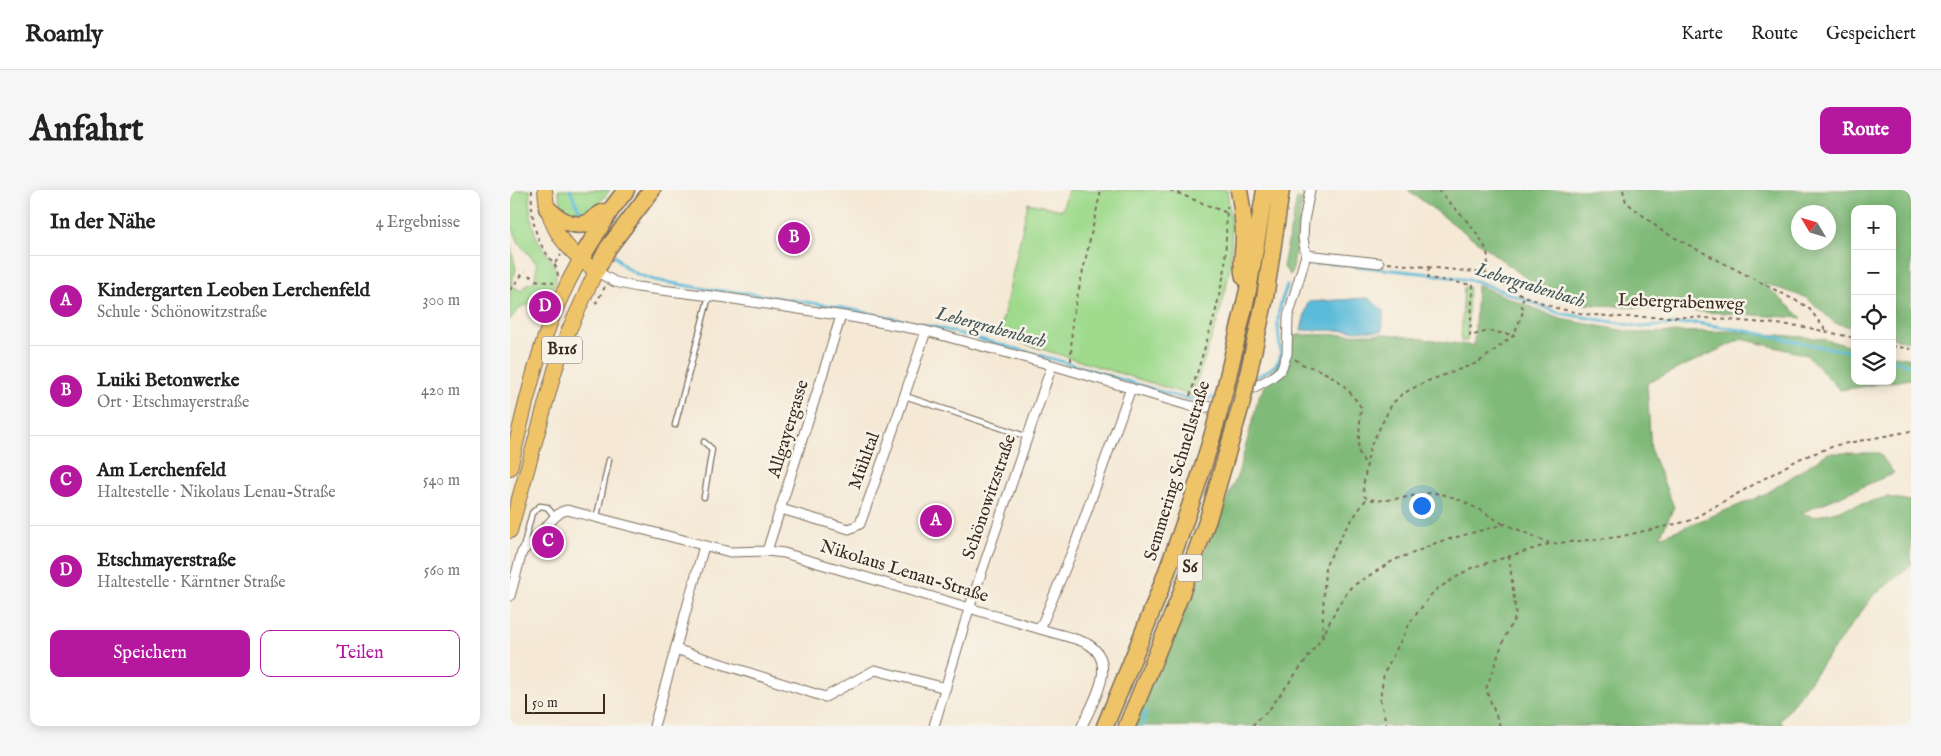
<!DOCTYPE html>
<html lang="de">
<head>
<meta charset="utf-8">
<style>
  :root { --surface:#fff; --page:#f6f6f6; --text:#222; --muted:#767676; --line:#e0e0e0; --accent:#b5179e }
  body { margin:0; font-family:"IM FELL English",serif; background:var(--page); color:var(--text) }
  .controls { position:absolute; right:15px; top:15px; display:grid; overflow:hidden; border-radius:10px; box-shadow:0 2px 12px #0003 }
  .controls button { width:45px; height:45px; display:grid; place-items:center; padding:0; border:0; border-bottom:1px solid var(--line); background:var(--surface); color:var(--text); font:25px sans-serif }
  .compass { position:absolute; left:1281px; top:15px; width:45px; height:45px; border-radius:50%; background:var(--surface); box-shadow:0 2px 12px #0003; rotate:308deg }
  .scale { position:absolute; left:15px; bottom:12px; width:80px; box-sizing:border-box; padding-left:5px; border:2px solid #3b2a1e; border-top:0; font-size:14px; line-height:18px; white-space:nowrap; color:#3b2a1e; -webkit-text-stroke:4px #f7f3e8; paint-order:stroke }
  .you { position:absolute; left:911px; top:315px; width:18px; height:18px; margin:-12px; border:4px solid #fff; border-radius:50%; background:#1a73e8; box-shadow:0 0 0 8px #1a73e833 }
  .badge { display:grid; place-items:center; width:32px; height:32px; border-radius:50%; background:var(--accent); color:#fff; font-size:16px; font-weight:700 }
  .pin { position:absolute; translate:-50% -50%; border:2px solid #fff; box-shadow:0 1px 5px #0006 }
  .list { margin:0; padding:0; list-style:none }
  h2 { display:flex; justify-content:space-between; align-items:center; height:65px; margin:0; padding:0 20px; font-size:21px }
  h2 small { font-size:16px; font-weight:400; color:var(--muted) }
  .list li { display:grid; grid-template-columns:32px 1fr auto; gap:15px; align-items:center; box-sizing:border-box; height:90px; padding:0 20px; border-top:1px solid var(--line) }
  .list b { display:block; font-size:19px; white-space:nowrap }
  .list p { margin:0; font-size:16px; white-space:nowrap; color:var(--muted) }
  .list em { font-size:16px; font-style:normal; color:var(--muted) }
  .actions { display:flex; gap:10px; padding:15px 20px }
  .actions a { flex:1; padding:11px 0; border:1px solid var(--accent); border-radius:10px; text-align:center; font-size:18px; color:var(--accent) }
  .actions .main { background:var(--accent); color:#fff }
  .icon { flex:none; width:28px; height:28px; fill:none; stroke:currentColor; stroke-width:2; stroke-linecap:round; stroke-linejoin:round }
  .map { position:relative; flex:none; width:1401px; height:536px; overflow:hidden; border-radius:10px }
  header { display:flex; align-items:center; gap:30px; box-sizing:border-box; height:70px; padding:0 25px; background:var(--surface); border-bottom:1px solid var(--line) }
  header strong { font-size:24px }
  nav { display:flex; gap:28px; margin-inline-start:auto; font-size:18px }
  .intro { display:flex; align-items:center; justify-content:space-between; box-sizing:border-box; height:120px; padding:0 30px }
  h1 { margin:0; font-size:35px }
  .button { padding:12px 22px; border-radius:10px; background:var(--accent); color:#fff; font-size:18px; font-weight:700 }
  main { display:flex; gap:30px; padding:0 30px }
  aside { flex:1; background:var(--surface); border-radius:10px; box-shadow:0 2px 12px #0003 }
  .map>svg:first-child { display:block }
  .green { fill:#9fda8d; stroke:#6d8256 }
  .forest { fill:#7fba78; stroke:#5d724b; fill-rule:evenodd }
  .water { fill:#5bbbd9; stroke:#4b727c }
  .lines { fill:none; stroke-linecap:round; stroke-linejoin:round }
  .stream { stroke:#5bbbd9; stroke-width:3 }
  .lane-casing { stroke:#7c6d5e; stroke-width:7 }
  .street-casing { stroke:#7c6d5e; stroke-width:11 }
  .primary-casing { stroke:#7c6d5e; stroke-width:16 }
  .highway-casing { stroke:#7c6d5e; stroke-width:19 }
  .path { stroke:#7c6d5e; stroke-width:2; stroke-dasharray:4 4; stroke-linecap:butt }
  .lane { stroke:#fff; stroke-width:4.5 }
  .street { stroke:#fff; stroke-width:9 }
  .primary { stroke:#efc469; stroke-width:14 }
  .highway { stroke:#efc469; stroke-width:16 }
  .highway-bridge-casing { stroke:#7c6d5e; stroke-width:19; stroke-linecap:butt }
  .highway-bridge { stroke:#efc469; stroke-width:16 }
  .labels { text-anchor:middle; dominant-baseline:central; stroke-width:5; stroke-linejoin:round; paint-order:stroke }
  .shield { fill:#f7f3e8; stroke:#73665b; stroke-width:1 }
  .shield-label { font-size:16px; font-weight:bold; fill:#3b2a1e }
  .street-label { font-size:18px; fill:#3b2a1e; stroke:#f7f3e8 }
  .water-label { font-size:19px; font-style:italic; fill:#455656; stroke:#f7f3e8 }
</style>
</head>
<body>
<header>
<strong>Roamly</strong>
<nav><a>Karte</a><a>Route</a><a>Gespeichert</a></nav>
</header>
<div class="intro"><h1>Anfahrt</h1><a class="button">Route</a></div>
<main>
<aside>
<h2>In der Nähe<small>4 Ergebnisse</small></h2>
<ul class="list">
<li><span class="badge">A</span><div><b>Kindergarten Leoben Lerchenfeld</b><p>Schule · Schönowitzstraße</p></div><em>300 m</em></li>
<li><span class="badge">B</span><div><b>Luiki Betonwerke</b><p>Ort · Etschmayerstraße</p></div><em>420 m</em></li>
<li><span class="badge">C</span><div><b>Am Lerchenfeld</b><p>Haltestelle · Nikolaus Lenau-Straße</p></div><em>540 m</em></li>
<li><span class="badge">D</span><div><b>Etschmayerstraße</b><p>Haltestelle · Kärntner Straße</p></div><em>560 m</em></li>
</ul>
<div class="actions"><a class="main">Speichern</a><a>Teilen</a></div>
</aside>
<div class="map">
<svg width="1401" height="536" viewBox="0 0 1401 536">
  <rect width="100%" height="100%" fill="#f7f3e8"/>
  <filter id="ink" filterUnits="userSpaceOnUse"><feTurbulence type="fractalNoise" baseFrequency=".02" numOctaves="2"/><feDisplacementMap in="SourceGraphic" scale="10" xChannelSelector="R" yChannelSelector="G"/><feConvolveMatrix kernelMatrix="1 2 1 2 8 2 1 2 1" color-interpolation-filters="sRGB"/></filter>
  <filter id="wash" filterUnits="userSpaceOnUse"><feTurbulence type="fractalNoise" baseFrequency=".0096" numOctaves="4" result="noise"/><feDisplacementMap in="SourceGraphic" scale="20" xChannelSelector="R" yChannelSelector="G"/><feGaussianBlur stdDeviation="1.12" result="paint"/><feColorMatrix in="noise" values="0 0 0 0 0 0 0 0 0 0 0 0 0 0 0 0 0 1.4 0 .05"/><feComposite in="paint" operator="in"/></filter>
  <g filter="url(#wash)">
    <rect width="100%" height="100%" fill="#f5e9d6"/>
    <path class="green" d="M0,0H20C19,16 21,36 28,50C34,63 47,72 46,88C45,97 37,108 33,116C12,113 12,114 0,130V53L6,79L1,95L11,101L17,94L25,91L27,74L9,53L0,31Z
      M48,0H100C91,11 72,40 56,22C51,16 50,7 48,0Z
      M558,0H717C722,28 723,60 718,88C711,128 694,166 683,206L489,146L518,13L552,20Z
      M954,97H959L957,151H951Z"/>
    <path class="forest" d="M898,0H1401V151L1382,148V19H1345V138L1325,133L1297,108L1253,93L1292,128L1074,114L1036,103ZM1318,22V52H1288V22Z
      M787,8L792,9L783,79L780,85L773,76Z
      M967,95L1050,129L1127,143L1217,141L1307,148L1345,157V191H1382V165L1401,169V189L1330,200L1297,165L1232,149L1137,193L1141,261L1164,317L1150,347L1254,305L1318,263H1369L1384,283L1291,323L1304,327L1377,307L1401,311V376L1363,406L1270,531L1274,536H624L701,346L728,284L749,206L786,145L877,144L964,156Z"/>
    <path class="water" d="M858,108L874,121L872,141L791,140L798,112Z"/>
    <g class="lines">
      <path class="stream" d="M60,0L72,26
        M105,66L116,78L129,85L144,90L202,100L237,103L329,117L425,137L554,172L665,206L692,211L707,206
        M806,75L814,73L921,84L966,91L1049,123L1132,137L1186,133L1238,141L1306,156L1345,162
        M1382,170L1401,175
        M742,189C784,169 767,167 768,130C768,118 773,107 777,96
        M632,536L636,521"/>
    </g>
  </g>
  <g filter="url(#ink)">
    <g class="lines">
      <defs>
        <path id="lane" d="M395,206L518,247
          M165,235L199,106
          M194,307L202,259L194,252
          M87,326L99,270
          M13,358L22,323L30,316L37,317L45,327"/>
        <path id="street" d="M796,65L869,73
          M86,81L105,92L127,97L217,108L347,128L416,141L542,175L677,215L691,218L703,216L739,200L761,188L771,180L777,164L778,127L796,65L793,48L794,31L800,0
          M271,319L339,339L350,334L376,261L416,141
          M257,361L331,126
          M0,406L12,362L45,327L51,322L57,320L220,362L257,361L274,363L530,439L564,357L621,198
          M530,439C543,443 567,448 578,454C609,473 583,512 572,536
          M165,459L315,507L365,480L436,498
          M144,536L194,356
          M424,536L459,419L542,175"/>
        <path id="primary" d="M0,278C11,235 20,190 35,147C44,120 56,95 70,70
          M0,341L45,180L59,140L86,81C55,59 38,39 35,0"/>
        <path id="highway" d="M729,0C732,16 734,31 734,48C734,61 730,75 734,87
          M37,18C47,28 64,40 79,32C85,29 87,24 95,22
          M70,70L100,21L116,0
          M86,81L98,58L142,0
          M738,185L755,108L771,0
          M716,195L738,100L755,0
          M595,536C638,434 678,333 708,226
          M617,536L669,409L698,329L731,215"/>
      </defs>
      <use href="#lane" class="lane-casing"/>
      <use href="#street" class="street-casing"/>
      <use href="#primary" class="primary-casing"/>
      <use href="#highway" class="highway-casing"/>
      <path class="path" d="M22,0C21,20 23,41 33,58C39,69 47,73 48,86
        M660,0L717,23
        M928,0C942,16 980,50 978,71C977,75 976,79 975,83
        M1113,0L1116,12L1152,41L1298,117L1317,142
        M45,73L51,65
        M878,73L975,83L1014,106L1046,118L1074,124L1109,127H1184L1290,136L1345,148
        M919,77L918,88L963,95L960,146L978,141L1004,145
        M19,85L25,90L44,93
        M0,100L15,81
        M85,112L86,113L95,97
        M1382,156L1401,159
        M785,169C792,176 797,175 806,179C830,188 837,198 851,217L848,261L856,275
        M561,171L562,130L591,0
        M680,206L705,124L715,79L717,16
        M993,334C974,322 945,304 923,303C906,303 867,317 854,306L853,297L860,257L882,214L892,204L915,192L967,173L980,164L1004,145L1014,119L1011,115L1014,106
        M812,446L815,377L834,341L857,308
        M743,536L745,532L759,520L812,448L827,417L841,397L884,370L906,362L928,352L995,334L1039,353
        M877,536L870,509L874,483L901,431L924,401L961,378L1039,354L1108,347L1179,331L1289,269L1327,255L1401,241
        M990,536L976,499L994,449L1006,426L999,365"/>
      <use href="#lane" class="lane"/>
      <use href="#street" class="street"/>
      <use href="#primary" class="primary"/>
      <use href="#highway" class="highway"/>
      <defs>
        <path id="highway-bridge" d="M731,215L738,185
          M708,226L716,195"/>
      </defs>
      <use href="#highway-bridge" class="highway-bridge-casing"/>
      <use href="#highway-bridge" class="highway-bridge"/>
    </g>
  </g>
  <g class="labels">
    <g class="shield">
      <rect x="32" y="146.5" width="40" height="27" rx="4"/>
      <rect x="667.5" y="364.5" width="25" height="27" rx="4"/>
    </g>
    <g class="shield-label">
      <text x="52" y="160">B116</text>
      <text x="680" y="378">S6</text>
    </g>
    <g class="street-label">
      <text transform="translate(1171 113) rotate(2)">Lebergrabenweg</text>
      <text transform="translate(279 239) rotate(-73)">Allgayergasse</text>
      <text transform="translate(355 271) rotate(-70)">Mühltal</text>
      <text transform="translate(668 281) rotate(-73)">Semmering Schnellstraße</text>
      <text transform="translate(480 307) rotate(-71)">Schönowitzstraße</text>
      <text transform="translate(394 382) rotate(17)">Nikolaus Lenau-Straße</text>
    </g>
    <g class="water-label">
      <text transform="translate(1020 96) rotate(17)">Lebergrabenbach</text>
      <text transform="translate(481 138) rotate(15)">Lebergrabenbach</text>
    </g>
  </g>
</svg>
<div class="controls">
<button>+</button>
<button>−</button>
<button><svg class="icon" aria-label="locate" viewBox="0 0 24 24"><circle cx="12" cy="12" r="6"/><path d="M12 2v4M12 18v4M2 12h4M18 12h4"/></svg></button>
<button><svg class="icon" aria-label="layers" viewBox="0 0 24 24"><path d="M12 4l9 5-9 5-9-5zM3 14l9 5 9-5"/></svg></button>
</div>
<svg class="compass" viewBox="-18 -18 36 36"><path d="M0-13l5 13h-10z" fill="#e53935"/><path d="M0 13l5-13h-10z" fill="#767676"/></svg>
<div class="scale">50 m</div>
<div class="you"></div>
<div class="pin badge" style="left:426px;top:331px">A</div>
<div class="pin badge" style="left:284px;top:48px">B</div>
<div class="pin badge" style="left:38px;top:352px">C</div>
<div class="pin badge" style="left:35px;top:117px">D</div>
</div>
</main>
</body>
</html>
